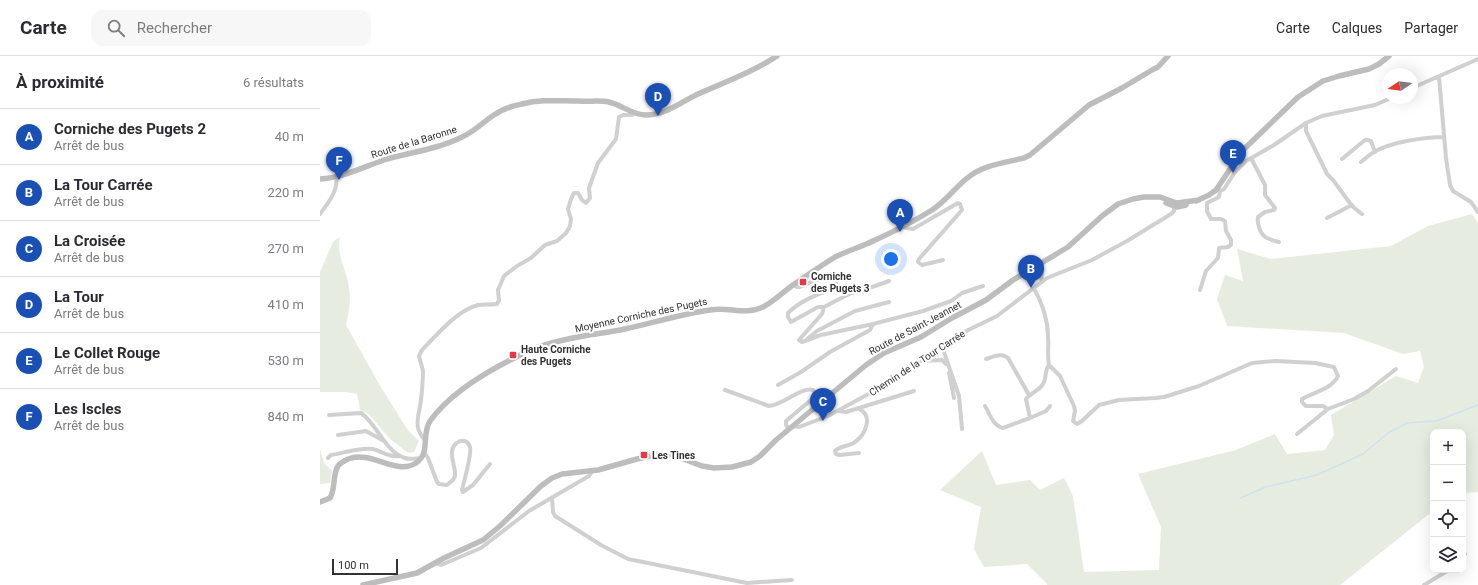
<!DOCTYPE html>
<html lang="fr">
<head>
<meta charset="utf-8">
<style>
  :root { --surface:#fff; --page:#f7f7f7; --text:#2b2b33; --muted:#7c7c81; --line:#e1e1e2; --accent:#111827 }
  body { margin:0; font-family:Roboto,sans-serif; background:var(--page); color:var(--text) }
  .controls { position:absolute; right:12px; bottom:12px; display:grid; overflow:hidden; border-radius:8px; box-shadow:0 4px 16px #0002 }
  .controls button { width:36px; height:36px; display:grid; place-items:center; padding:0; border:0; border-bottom:1px solid var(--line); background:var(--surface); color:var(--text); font:20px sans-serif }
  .compass { position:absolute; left:1062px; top:12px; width:36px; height:36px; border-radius:50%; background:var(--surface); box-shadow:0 4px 16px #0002; rotate:257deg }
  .scale { position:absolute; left:12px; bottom:10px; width:66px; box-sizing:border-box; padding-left:4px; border:2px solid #333; border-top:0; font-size:11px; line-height:14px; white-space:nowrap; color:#333; -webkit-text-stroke:3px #fff; paint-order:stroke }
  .you { position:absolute; left:571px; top:203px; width:14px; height:14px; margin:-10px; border:3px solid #fff; border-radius:50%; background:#1a73e8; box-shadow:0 0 0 6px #1a73e833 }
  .badge { display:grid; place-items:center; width:26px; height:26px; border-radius:50%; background:var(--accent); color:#fff; font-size:13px; font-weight:700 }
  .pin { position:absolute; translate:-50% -33px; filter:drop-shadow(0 1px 2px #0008) }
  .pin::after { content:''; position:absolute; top:21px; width:14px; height:12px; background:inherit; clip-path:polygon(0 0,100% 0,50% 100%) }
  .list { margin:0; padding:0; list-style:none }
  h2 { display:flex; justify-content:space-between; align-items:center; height:52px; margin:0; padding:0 16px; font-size:17px }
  h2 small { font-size:13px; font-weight:400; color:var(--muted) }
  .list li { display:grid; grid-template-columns:26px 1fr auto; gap:12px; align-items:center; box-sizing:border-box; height:56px; padding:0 16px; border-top:1px solid var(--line) }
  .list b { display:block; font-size:15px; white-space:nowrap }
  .list p { margin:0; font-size:13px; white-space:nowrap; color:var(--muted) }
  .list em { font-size:13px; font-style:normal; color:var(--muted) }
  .icon { flex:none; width:22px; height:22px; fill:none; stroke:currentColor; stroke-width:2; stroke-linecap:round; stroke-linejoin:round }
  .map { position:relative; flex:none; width:1158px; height:529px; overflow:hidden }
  header { display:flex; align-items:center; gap:24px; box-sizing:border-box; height:56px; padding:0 20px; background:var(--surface); border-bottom:1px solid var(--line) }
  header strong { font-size:19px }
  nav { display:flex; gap:22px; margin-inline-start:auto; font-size:14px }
  .search { width:280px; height:36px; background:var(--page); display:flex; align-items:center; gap:10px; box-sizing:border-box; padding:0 14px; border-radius:12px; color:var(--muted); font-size:15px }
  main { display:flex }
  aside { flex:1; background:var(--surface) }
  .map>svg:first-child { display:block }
  .green { fill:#e6ecdf }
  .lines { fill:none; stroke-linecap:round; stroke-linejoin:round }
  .stream { stroke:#cfe2ee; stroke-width:1.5 }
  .street { stroke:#d0d0d0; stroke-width:4 }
  .secondary { stroke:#bdbdbd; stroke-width:5.5 }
  .poi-dot { fill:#e63946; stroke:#fff; stroke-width:1.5 }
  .labels { text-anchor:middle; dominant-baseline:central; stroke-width:4; stroke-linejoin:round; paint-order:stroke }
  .street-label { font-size:10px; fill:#333; stroke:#fff }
  .poi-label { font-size:10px; font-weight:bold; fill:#333; stroke:#fff; text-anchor:start }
</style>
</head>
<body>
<header>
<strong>Carte</strong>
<div class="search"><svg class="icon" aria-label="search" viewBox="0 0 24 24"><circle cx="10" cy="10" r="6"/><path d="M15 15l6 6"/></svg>Rechercher</div>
<nav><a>Carte</a><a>Calques</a><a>Partager</a></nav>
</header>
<main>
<aside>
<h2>À proximité<small>6 résultats</small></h2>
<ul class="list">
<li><span class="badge" style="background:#1a4fb4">A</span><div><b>Corniche des Pugets 2</b><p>Arrêt de bus</p></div><em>40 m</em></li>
<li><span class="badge" style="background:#1a4fb4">B</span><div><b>La Tour Carrée</b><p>Arrêt de bus</p></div><em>220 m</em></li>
<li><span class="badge" style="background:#1a4fb4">C</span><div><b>La Croisée</b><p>Arrêt de bus</p></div><em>270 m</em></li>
<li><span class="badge" style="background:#1a4fb4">D</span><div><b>La Tour</b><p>Arrêt de bus</p></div><em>410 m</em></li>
<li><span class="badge" style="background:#1a4fb4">E</span><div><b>Le Collet Rouge</b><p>Arrêt de bus</p></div><em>530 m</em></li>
<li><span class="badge" style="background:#1a4fb4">F</span><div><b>Les Iscles</b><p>Arrêt de bus</p></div><em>840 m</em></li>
</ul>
</aside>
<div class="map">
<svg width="1158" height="529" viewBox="0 0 1158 529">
  <rect width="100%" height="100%" fill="#fff"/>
  <path class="green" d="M1152,158L1158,167V436L1143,437V376H1113V455L1020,529H727V528L707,508L664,511L654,493L661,451L620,434L662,395L676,429L710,424L720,434L744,422L753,440L764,516L839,514L841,471L818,418L916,394L955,378L967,398L1005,394L1014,379L1011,359L1076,320L1098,327L1104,311L1100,295L1083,298L1024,277L907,270L897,243L905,219L923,225L917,193L951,203L1071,190L1108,170Z
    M20,181C16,200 27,214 29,232C31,246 29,256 26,269L59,328L87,373L99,385L94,396L88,397L69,382L49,358L40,354L37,338L26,336H0V216L13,186Z
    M0,393L4,407L12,415L10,427L0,428Z"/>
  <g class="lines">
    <path class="stream" d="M920,442L946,431L997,419L1043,398L1068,377L1087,367L1116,365L1158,349"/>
    <path class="street" d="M1119,21L1126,102L1130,129L1133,135L1151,146L1158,156
      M1092,32L1158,3
      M986,67V75L1007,118L1013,124L1032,150L1042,158
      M931,102L945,129V139L955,152L954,154L945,156L938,161C937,165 938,167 939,171C942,182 948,183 959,186
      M1022,103L1045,84H1048L1051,85L1055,96
      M1041,106C1045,103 1049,99 1054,96C1071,86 1104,81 1124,81
      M896,134L900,135L904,133L915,116L926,105L954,89L986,67L1002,60L1055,49L1071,42
      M0,158C8,147 19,134 16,120
      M1007,162L1032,149
      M584,170L586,172L593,173L638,147L640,148L642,154L599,203L598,206L602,209L623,204
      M721,207C724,214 720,219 722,226
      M473,229L477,231H479C489,228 506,216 516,225V231L513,233C497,238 480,245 468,257V261L471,266L498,251H504L502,258L479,284L482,286L501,279L553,268L603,255L631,245L642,237L663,230
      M714,233C722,246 728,265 728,281C729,290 727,299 729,309L740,320L754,350L755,355L753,365L757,368L762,365L779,349L799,344L835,342L844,341L879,330L932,307L956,305L995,307L1014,311L1018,320C1012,333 994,336 982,343V346L986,350H1003L1008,353
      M880,234L886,215L898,202L899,192L908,191L911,189V184L906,175L905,165L901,163H891L887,155V147L899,141L900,135
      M504,251L531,237L555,230L569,225
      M634,281C631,286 625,290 624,296L639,340L642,373
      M487,283L497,275L535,255L569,246
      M666,303C673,301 681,296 688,302L709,339
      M599,305L622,304L626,308
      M629,317L634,342
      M458,329L481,316L510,296L550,274L553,268
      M405,334L449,350C463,349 482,330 493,334L495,338L492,343L466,365V369L469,373
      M665,350C670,358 673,370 683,372L710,362L706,343C711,337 720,334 723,328C727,322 724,315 729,309
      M539,353C554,360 545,379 535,386C529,391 520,389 515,395L516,398L519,399L539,397
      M519,355L526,356L594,335
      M9,359L41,357C57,368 66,397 85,402C91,404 96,402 101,402
      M710,362L726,355L730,350
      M473,370L479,371L508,360L554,335L577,322L634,281L677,260L727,222L772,204L807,185L851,158L854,155V149
      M977,378L1008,353L1034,343L1048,335L1076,313
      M18,379L46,375L64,385
      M106,385C92,371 99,361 101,344C102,335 103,324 103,315C102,310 100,305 99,300L102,294C118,278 136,255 158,249C164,248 171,249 177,248L179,244L178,234L184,220L197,210L211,202L225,189L237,185L246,177L250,170L251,163L248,153L251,143L254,137H258L262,144L266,147L270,142L269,132L278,107L296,83L299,61L303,59H312L315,57
      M104,396L108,402L117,426L119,428L127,429L133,424L135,420C136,412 131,404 132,396C132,386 146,379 150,391C152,398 144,425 142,434L143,436L153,429L170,408
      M8,402L11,399C24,397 40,391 53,393C62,395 69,402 80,400
      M232,442L233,456L235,460L281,489L308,503L427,527L472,524
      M1143,499L1145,498
      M116,507L121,509L161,492L209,455L269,420L273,414
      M1104,529L1129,514"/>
    <path class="secondary" d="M0,123C23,122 45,110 67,103C92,96 118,93 142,81C154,76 163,66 174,59C182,53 192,50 202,48C221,43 239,45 259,45C269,46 279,44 289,46C302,49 312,59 326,59C346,59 361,46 378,38C405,26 433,16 457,0
      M876,145L889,139L896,134L922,95L978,41L1003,25L1019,20L1049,13L1059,8L1069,0
      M846,147L857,151L866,149
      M0,446L10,442C16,432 12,420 18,410C20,407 24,405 28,403C52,394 76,420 96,407C111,397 101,379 110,365C133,333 176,310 211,294C239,282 275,279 305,273C333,267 361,258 390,254C408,250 425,260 443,251C454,245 463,236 473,229C487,219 501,210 515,201C527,195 541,191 553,185C573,176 593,166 612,154C625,146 634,133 646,123C662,109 683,107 704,102L710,99L769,49L802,32L832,14L838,11L848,0
      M43,529L97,517L124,502L163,484L180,470L221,430L232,422L242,418L278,414L317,403L341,398L353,399L382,410L394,412L412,411L431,406L440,400L456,384L546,309L564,297L601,281L632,262L666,244L693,224L748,191L782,160L798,148L813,143L824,141H840L857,147L879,144"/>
  </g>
  <g class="poi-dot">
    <rect x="479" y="222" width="8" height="8" rx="2"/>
    <rect x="189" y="295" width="8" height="8" rx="2"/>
    <rect x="320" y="395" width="8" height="8" rx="2"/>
  </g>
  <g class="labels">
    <g class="street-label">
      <text transform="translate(94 86) rotate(-17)">Route de la Baronne</text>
      <text transform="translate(321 259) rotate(-12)">Moyenne Corniche des Pugets</text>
      <text transform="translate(595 272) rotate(-28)">Route de Saint-Jeannet</text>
      <text transform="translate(597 307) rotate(-33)">Chemin de la Tour Carrée</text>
    </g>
    <g class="poi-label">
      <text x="491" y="220">Corniche<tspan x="491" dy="12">des Pugets 3</tspan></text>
      <text x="201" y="293">Haute Corniche<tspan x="201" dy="12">des Pugets</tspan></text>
      <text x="332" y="399">Les Tines</text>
    </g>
  </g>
</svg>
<div class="controls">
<button>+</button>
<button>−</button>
<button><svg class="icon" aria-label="locate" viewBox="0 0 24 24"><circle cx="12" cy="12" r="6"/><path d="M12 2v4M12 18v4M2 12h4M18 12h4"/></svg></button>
<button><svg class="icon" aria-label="layers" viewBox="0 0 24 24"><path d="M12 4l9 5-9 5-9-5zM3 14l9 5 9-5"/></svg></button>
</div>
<svg class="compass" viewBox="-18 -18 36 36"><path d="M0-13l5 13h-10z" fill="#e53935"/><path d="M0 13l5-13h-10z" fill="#7c7c81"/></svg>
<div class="scale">100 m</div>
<div class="you"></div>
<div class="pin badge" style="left:580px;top:176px;background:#1a4fb4">A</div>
<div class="pin badge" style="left:711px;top:232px;background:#1a4fb4">B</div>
<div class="pin badge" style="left:503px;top:365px;background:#1a4fb4">C</div>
<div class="pin badge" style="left:338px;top:60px;background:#1a4fb4">D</div>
<div class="pin badge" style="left:913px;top:117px;background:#1a4fb4">E</div>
<div class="pin badge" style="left:19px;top:124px;background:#1a4fb4">F</div>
</div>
</main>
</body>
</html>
